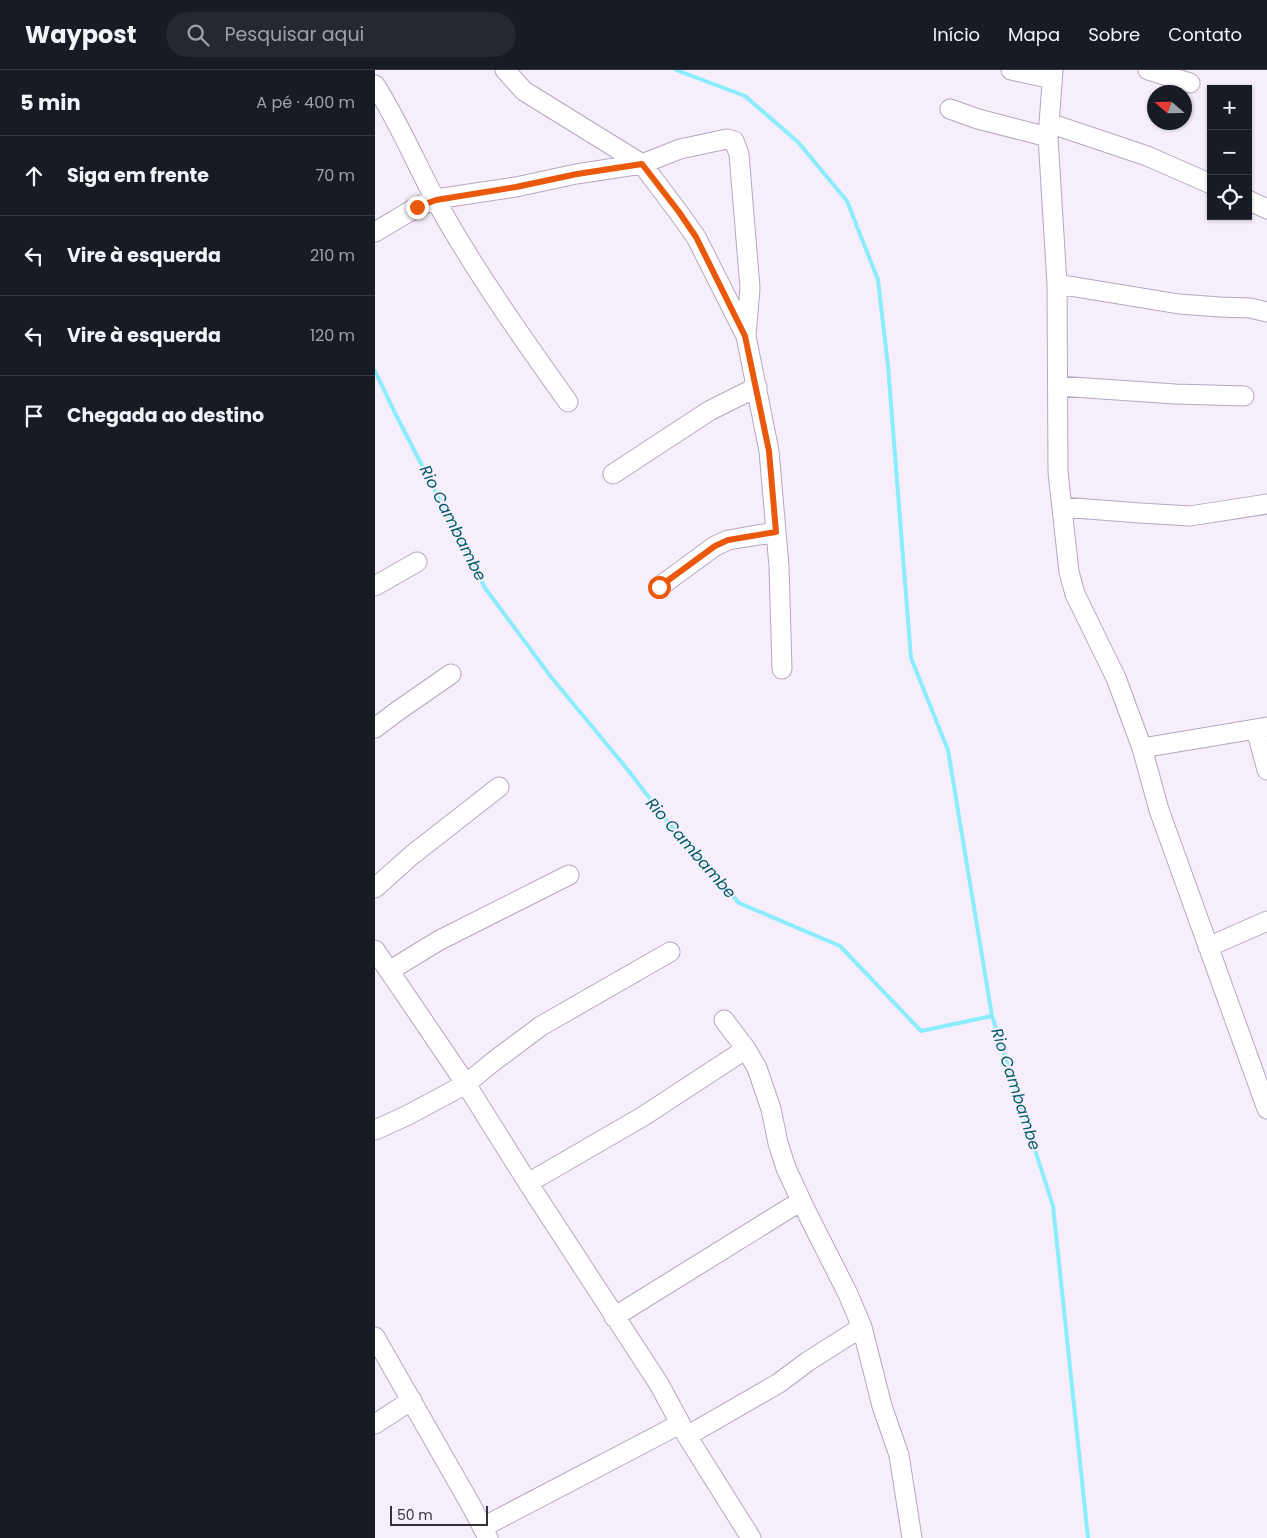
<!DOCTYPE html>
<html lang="pt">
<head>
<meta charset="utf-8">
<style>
  :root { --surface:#171b24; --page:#242831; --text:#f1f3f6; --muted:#9ea1a6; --line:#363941 }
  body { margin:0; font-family:Poppins,sans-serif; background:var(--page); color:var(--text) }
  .controls { position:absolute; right:15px; top:15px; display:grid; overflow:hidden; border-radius:0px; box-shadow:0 1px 4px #0004 }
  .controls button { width:45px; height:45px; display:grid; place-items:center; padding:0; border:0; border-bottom:1px solid var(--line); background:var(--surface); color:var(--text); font:25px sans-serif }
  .compass { position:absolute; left:772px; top:15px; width:45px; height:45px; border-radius:50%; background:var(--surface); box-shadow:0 1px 4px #0004; rotate:290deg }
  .scale { position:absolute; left:15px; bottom:12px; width:98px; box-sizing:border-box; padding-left:5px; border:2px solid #36303b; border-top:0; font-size:14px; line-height:18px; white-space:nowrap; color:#36303b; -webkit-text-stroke:4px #f6effb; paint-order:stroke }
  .stop { position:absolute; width:15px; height:15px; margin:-11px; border:4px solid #ea580c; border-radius:50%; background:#fff }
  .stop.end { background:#ea580c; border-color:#fff; box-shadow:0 1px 5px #0008 }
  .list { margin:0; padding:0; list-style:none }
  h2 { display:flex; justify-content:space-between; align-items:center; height:65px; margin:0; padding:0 20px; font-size:21px }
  h2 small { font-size:16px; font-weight:400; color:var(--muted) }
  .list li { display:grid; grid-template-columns:32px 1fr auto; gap:15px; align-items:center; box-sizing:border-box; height:80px; padding:0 20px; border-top:1px solid var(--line) }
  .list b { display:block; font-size:19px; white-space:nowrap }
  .list em { font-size:16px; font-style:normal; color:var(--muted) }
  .icon { flex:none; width:28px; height:28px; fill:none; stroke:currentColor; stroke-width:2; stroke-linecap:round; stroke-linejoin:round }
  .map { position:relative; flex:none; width:892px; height:1468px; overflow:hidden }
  header { display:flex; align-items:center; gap:30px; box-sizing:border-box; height:70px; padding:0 25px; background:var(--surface); border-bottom:1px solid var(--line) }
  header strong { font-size:24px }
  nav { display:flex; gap:28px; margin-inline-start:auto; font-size:18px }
  .search { width:350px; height:45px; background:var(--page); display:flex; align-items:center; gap:12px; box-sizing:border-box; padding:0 18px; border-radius:28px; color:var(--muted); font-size:19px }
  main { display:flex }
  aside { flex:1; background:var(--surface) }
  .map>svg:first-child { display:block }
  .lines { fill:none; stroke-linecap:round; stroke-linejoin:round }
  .stream { stroke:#8aecfc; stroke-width:4 }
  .minor-casing { stroke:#b6a6c1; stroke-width:21 }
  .minor { stroke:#fff; stroke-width:19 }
  .route { stroke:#ea580c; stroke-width:6 }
  .labels { text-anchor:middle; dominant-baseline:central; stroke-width:4; stroke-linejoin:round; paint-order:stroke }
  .water-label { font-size:16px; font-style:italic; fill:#005c67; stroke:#f6effb }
</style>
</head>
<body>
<header>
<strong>Waypost</strong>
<div class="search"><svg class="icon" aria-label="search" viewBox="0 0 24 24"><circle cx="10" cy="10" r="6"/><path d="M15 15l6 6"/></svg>Pesquisar aqui</div>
<nav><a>Início</a><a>Mapa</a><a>Sobre</a><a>Contato</a></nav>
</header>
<main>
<aside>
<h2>5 min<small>A pé · 400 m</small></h2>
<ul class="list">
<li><svg class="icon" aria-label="ahead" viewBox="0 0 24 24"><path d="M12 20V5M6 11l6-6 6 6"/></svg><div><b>Siga em frente</b></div><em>70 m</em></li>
<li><svg class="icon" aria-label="left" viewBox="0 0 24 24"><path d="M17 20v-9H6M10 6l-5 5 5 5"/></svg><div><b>Vire à esquerda</b></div><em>210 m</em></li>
<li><svg class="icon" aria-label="left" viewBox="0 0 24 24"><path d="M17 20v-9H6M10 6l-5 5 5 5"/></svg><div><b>Vire à esquerda</b></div><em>120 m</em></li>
<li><svg class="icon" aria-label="arrive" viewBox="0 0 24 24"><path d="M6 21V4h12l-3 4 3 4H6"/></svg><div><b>Chegada ao destino</b></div></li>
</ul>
</aside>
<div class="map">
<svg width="892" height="1468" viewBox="0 0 892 1468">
  <rect width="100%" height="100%" fill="#f6effb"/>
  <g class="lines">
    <path class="stream" d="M301,0L370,26L423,72L472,131L503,210L513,296L536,588L573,680L617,946
      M0,301L20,343L110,518L176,607L249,695L296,756L364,833L465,876L546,961L617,946L678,1136L713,1468"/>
    <defs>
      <path id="minor" d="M130,0L149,21L267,94L304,143L321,167L371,266L394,381L404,496L407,599
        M636,0L677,9
        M678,0L673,67L682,214L683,402L694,502L700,524L741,608L767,678L784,740L892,1039
        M773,0L815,13
        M0,15C23,51 40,91 60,129C99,200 146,266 193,332
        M575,39L603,49L673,67
        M674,53L772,86L836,114
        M873,130L892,139
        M0,162L42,137L61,129L141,117L201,104L267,94L305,79L352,69L359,71L364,84L375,218L371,266
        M682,214L804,234L845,237L875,238L892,242
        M683,316L800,324L869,326
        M238,404L334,341L382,317
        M687,437L765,443L815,446L892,434
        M0,516L42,492
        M284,517L340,476L353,470L401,462
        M0,658L24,640L76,604
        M881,659L892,700
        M767,678L892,657
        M0,818L37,785L124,717
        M833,877L892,851
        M0,880L91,1014L153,1113L284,1314L312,1366L376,1468
        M14,901L63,871L194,805
        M349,950L371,979L382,998L396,1039L403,1073L411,1098L429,1137L473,1224L487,1257L507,1336L524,1385L537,1468
        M0,1060L31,1046L91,1014L119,991L166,956L295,882
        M153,1113L267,1047L371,979
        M239,1247L426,1131
        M0,1267L97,1437L113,1468
        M0,1354L37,1330
        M312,1366L404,1313L432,1292L487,1257
        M108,1457L305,1354"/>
    </defs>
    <use href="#minor" class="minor-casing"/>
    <use href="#minor" class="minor"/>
  </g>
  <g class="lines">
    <path class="route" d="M42,137L61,130L141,117L202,104L267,94L304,142L321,167L370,266L394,381L401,462L353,470L340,476L284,517"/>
  </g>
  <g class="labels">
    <g class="water-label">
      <text transform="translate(78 453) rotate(63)">Rio Cambambe</text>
      <text transform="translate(316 778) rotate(49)">Rio Cambambe</text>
      <text transform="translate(641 1019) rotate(72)">Rio Cambambe</text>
    </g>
  </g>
</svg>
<div class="controls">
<button>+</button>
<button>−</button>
<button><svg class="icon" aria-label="locate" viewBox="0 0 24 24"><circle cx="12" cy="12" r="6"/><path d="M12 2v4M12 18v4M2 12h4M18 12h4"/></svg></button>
</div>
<svg class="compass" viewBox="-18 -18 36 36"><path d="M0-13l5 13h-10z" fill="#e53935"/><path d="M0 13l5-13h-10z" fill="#9ea1a6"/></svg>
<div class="scale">50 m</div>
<div class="stop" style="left:284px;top:517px"></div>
<div class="stop end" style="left:42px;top:137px"></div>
</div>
</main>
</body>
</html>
